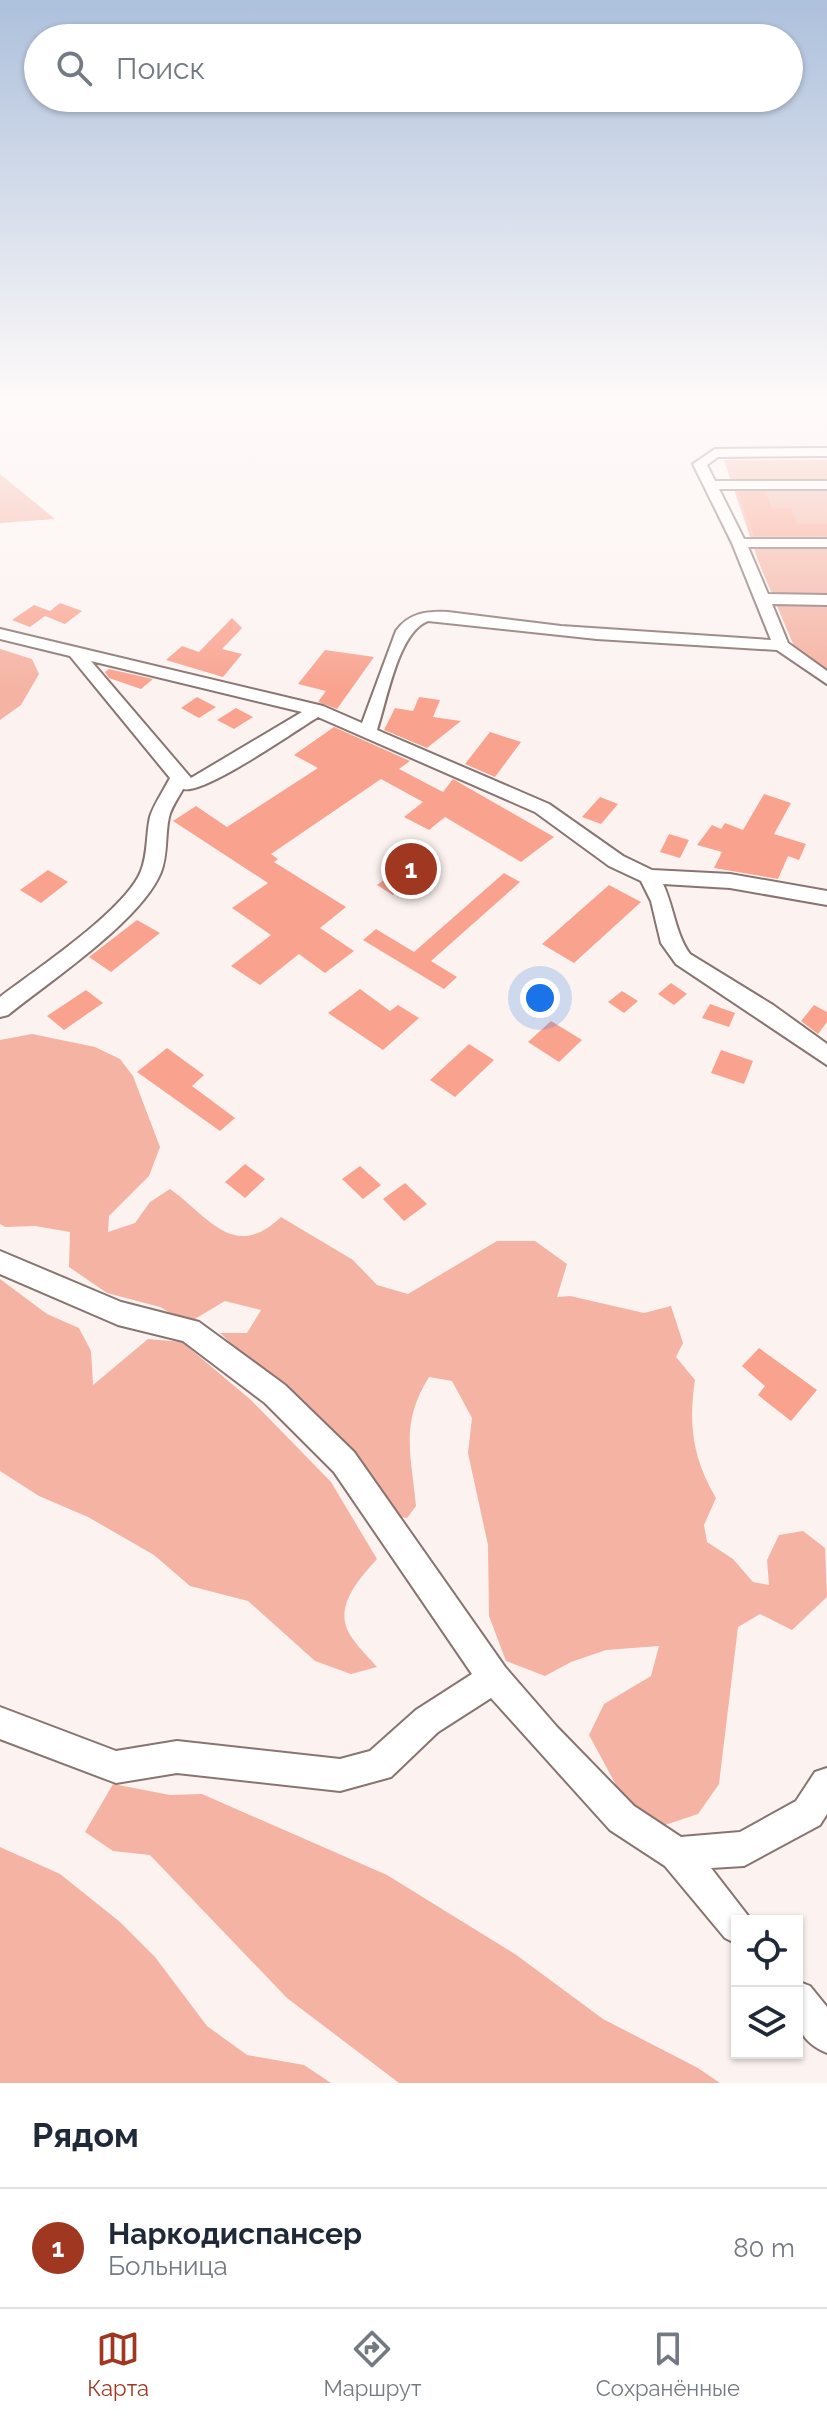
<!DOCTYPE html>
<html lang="ru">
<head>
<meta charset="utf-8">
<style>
  :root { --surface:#fff; --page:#f2f2f3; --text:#1f2937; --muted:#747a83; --line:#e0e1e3; --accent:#a03720 }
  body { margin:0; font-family:Raleway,sans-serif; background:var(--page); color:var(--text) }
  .controls { position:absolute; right:24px; bottom:24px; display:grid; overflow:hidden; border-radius:0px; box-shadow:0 2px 6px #0004 }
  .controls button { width:72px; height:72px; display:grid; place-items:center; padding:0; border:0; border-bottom:2px solid var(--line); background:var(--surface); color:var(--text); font:40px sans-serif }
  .you { position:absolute; left:540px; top:998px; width:28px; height:28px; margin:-20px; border:6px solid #fff; border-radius:50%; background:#1a73e8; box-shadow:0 0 0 12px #1a73e833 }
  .badge { display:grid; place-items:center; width:52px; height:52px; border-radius:50%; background:var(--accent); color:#fff; font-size:26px; font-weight:700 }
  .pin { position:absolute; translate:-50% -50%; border:4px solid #fff; box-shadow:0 2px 8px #0006 }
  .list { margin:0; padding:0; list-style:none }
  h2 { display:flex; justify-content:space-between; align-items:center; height:104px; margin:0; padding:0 32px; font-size:34px }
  h2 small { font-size:26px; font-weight:400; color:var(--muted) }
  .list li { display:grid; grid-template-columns:52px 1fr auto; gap:24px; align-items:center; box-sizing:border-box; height:120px; padding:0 32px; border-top:2px solid var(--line) }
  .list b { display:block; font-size:30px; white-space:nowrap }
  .list p { margin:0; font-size:26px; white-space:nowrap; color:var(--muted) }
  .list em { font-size:26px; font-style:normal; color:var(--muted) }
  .icon { flex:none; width:44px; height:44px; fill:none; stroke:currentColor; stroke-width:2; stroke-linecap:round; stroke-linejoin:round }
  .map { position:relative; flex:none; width:827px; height:2083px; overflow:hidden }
  .search { position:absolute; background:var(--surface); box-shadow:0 2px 6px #0004; left:24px; right:24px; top:24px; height:88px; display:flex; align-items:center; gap:20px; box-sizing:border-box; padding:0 28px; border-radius:44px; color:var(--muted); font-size:30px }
  .sheet { height:224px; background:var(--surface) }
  nav { display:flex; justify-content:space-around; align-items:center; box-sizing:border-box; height:112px; border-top:2px solid var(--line); background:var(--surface); font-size:22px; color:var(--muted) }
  nav a { display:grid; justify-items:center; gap:4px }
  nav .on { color:var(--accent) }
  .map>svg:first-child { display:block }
  .green { fill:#f5b3a3 }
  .building { fill:#f9a38f }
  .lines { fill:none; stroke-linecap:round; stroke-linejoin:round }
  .street-casing { stroke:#887470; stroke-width:4 }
  .street { fill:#fff; fill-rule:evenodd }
</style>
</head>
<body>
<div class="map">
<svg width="827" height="2083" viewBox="0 0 827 2083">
  <rect width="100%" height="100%" fill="#fcf3f1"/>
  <path class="green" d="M724,460H827V674L796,651L759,563Z
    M0,474L55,519L0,523Z
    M0,649L32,659L39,674L21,705L0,720Z
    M32,1034L95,1047L120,1059L133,1076L160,1147L149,1176L109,1216L108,1232L135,1223L150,1202L170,1189C209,1217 234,1262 281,1217L353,1260L377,1285L408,1294L497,1241H535L567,1264L557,1297L570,1296L644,1313L671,1306L683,1343L676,1357L695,1380C688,1425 693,1459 716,1498L704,1525L707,1542L733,1559L753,1582L769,1585L767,1560L779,1535L803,1531L825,1548L827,1597L792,1630L760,1614L738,1627L719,1784L698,1814L662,1826L622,1796L589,1735L604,1704L651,1676L659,1646L606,1650L571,1662L545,1676L506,1661L489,1616L488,1545L468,1453L472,1418L452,1381L429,1377C400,1424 411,1453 416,1506L407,1518L392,1516L269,1379L220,1333H247L261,1310L225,1301L188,1323L160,1307L107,1293L69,1267L70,1232L35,1226L5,1227L0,1224V1040Z
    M0,1279L47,1314L79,1328L91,1351L93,1385L148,1339L182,1342L251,1400L331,1482L377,1559C362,1576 338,1601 346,1626C350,1640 368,1656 377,1667L351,1674L315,1661L248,1601L190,1586L154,1555L88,1517L39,1496L0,1471Z
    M113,1784L170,1795L202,1794L387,1875L515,1954L603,2019L698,2068L720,2083H399L287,1998L150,1855L113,1851L85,1832Z
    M0,1847L60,1874L120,1922L155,1957L207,2026L247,2055L304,2065L331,2083H0Z"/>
  <path class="building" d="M738,492H766L772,508H791L797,524H827V536H754Z
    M60,603L82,611L65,624L45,616L30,627L12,620L34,605L50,611Z
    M232,618L242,628L222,649L242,654L223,677L166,660L182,646L199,652Z
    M325,650L374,657L337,709L318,702L326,691L298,684Z
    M109,669L153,679L141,689L109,678L105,672Z
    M197,697L216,707L199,718L181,708Z
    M419,697L440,700L433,717L461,721L427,748L384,730L395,708L413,711Z
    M236,708L253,717L234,729L217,720Z
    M334,727L410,761L399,769L443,792L453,779L554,837L521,862L445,817L429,830L404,817L423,802L381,779L271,854L278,859L274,862L346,907L320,928L354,951L325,973L299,954L260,985L231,966L271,935L232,908L268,883L173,821L196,806L227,827L318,768L294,755Z
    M490,732L521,742L495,777L465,764Z
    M764,794L791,803L774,834L806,844L799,860L788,856L778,879L714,868L722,852L697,845L712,825L721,829L725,823L743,830Z
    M600,797L618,804L601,824L582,817Z
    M669,834L689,840L680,858L660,852Z
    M423,850L440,859L393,895L377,885Z
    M48,870L68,882L41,903L20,890Z
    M504,873L520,882L431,961L457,977L444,989L363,940L376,929L414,952Z
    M609,885L641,902L574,963L542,944Z
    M137,920L160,933L111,972L89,957Z
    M671,983L687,994L674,1005L658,994Z
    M360,989L390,1011L398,1005L419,1018L383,1050L328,1013Z
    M86,990L103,1003L64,1030L47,1016Z
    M622,991L638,1001L624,1013L608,1002Z
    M710,1004L735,1013L729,1027L702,1018Z
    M814,1005L827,1012V1022L818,1034L801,1021Z
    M551,1021L582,1040L559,1062L528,1042Z
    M469,1044L494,1060L455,1097L430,1080Z
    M167,1048L204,1075L192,1086L235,1118L220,1131L137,1072Z
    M721,1050L753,1061L744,1084L711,1073Z
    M245,1164L265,1179L245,1198L225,1182Z
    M360,1166L381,1185L363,1199L342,1179Z
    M405,1183L427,1204L404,1221L383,1199Z
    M759,1348L817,1390L791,1421L758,1395L765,1386L742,1366Z"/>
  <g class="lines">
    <defs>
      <path id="street" d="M827,448V456L718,457L707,465L715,481H827V489H719L744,539H827V547H748L768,594L827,595V605L772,604L788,643L827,671V684L777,650L597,639L428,621C398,632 387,701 377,730L549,804L623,856L652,870L730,874L827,891V905L730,888L663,884C674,907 675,933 690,954L773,1005L827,1044V1065L676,964L661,943L651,901L641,881L609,866L535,812L318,717C295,731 204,795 183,789C178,798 171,808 169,817C165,834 168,854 161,872C142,920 50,981 8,1015L0,1017V997C35,970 126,910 141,871C148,854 146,834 150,817C154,804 164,790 170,778L70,656L0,639V629L323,706L362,723L396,631C409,613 426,611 448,612L561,626L771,640L732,543L693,464L715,449ZM91,661L302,712L191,778Z
        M0,1251L121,1302L199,1322L285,1385L354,1452L505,1667L557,1727L634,1806L681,1837L740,1832L796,1801L815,1772L827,1768V1814L820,1825L744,1866L711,1868L752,1921H737V1944L725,1938L665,1866L610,1830L491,1698L438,1732L391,1777L340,1791L177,1773L116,1783L0,1739V1707L116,1751L177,1741L340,1759L370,1751L416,1710L472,1674L334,1472L265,1403L183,1341L118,1325L0,1274Z
        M797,1981L810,1986L827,2007V2053C791,2038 797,2014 797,1981Z"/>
    </defs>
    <use href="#street" class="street-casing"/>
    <use href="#street" class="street"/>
  </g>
  <linearGradient id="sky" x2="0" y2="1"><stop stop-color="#adc0dc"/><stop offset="0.58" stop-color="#fefaf9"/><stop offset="1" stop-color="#fefaf9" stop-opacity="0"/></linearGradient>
  <rect width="827" height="689" fill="url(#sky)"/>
</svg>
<div class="controls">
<button><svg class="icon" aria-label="locate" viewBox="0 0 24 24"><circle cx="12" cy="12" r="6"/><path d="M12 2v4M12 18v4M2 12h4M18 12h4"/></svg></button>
<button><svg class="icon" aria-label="layers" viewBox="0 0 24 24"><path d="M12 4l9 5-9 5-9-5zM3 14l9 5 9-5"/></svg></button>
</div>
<div class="you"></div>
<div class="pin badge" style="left:411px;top:869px">1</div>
<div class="search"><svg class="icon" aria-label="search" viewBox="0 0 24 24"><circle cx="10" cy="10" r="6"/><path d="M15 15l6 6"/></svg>Поиск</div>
</div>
<section class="sheet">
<h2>Рядом<small></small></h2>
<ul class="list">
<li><span class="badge">1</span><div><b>Наркодиспансер</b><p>Больница</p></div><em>80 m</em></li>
</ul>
</section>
<nav>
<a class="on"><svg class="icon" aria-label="map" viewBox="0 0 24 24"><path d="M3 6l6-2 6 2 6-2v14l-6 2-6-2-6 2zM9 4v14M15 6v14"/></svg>Карта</a>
<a><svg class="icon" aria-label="directions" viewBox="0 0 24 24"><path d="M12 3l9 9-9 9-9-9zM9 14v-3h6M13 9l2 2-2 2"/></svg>Маршрут</a>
<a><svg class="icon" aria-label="saved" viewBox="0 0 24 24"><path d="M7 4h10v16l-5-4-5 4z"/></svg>Сохранённые</a>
</nav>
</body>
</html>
